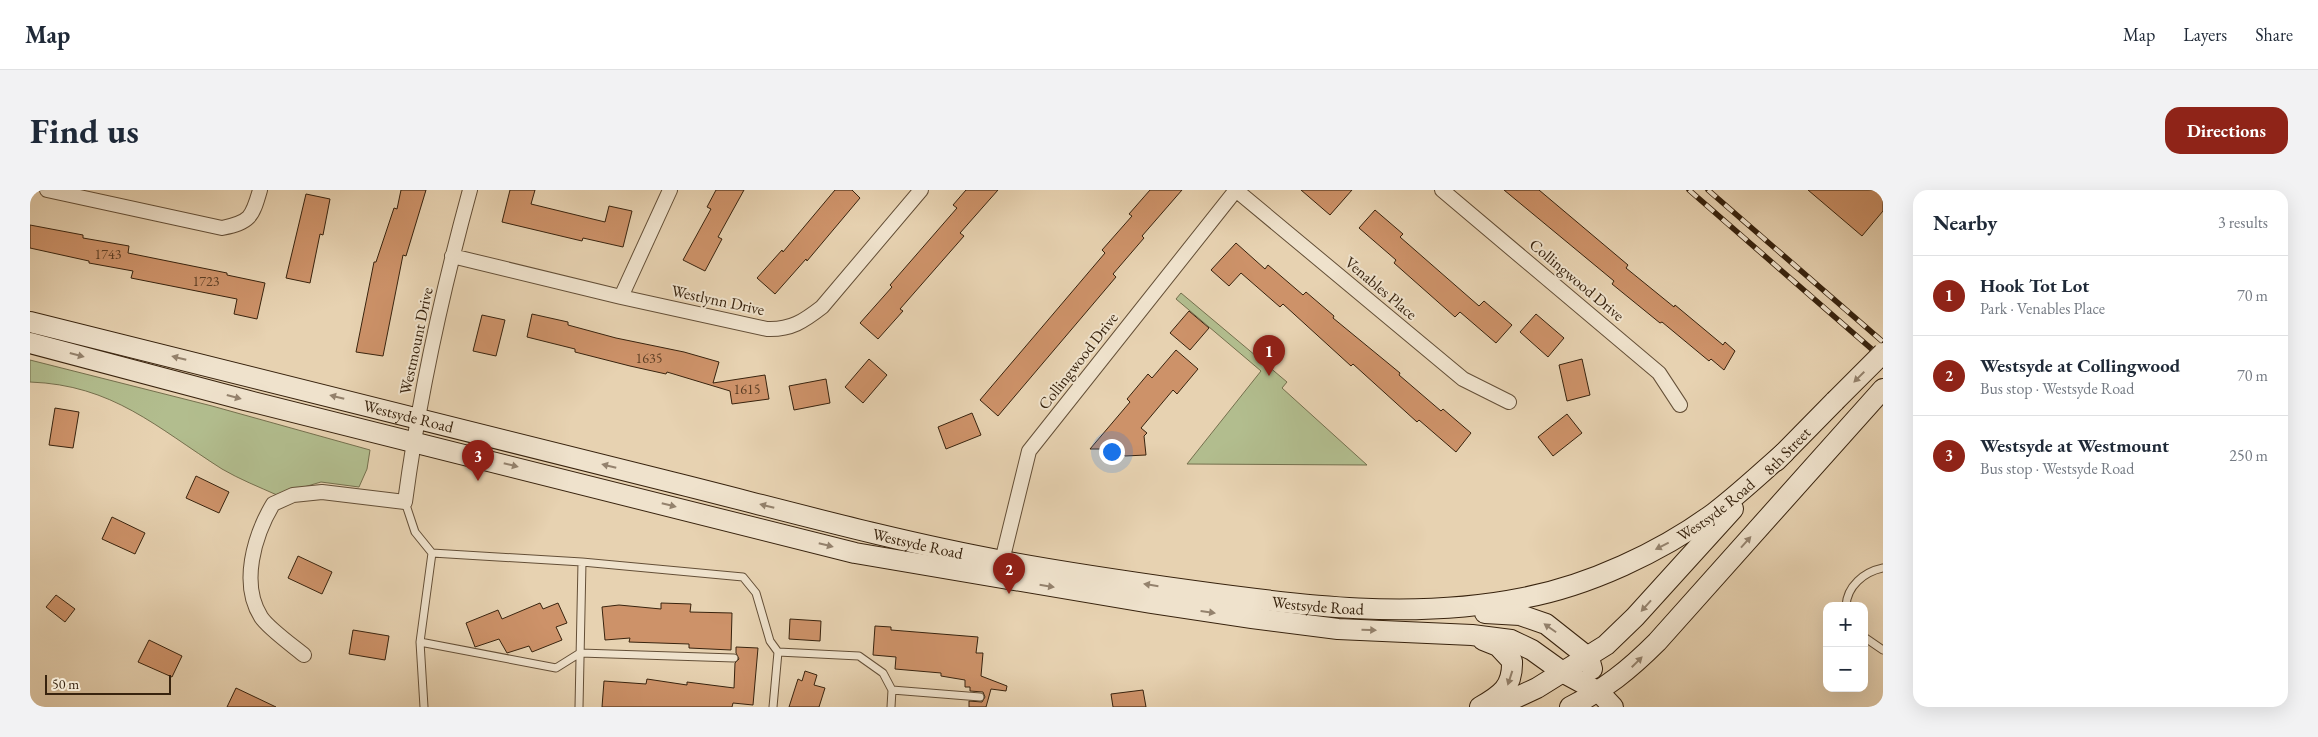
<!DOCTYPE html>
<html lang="en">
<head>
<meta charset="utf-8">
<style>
  :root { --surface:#fff; --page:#f2f2f3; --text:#1f2937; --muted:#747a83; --line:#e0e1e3; --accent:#8f2418 }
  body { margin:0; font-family:"EB Garamond",serif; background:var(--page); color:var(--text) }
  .controls { position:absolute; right:15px; bottom:15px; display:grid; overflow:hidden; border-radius:10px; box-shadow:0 5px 20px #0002 }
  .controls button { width:45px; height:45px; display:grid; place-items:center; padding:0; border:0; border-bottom:1px solid var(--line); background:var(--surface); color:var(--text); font:25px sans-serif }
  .scale { position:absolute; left:15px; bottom:12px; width:126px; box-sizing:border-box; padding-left:5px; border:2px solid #38230e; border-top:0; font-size:14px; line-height:18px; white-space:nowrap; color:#38230e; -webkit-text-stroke:4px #efe2cc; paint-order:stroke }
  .you { position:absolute; left:1081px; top:261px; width:18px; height:18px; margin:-12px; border:4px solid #fff; border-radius:50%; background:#1a73e8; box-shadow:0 0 0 8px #1a73e833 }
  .badge { display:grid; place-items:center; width:32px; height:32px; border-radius:50%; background:var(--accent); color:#fff; font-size:16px; font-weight:700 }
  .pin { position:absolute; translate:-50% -41px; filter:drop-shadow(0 1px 2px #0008) }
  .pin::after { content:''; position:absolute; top:26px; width:18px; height:15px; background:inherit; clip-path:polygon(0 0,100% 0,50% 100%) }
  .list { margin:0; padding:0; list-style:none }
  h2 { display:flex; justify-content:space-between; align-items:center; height:65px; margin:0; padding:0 20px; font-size:21px }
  h2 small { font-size:16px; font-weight:400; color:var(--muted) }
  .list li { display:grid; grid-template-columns:32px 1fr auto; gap:15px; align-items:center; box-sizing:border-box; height:80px; padding:0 20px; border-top:1px solid var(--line) }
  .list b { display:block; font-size:19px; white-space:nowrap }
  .list p { margin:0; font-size:16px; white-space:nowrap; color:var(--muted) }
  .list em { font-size:16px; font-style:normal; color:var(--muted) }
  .map { position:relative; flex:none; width:1853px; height:517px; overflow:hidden; border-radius:15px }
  header { display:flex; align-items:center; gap:30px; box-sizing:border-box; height:70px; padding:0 25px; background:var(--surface); border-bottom:1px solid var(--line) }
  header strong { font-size:24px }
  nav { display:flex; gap:28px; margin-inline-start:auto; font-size:18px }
  .intro { display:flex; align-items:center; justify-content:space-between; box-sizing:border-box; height:120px; padding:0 30px }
  h1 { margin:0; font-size:35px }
  .button { padding:12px 22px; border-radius:15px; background:var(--accent); color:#fff; font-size:18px; font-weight:700 }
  main { display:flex; gap:30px; padding:0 30px }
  aside { flex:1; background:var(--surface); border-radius:15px; box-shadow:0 5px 20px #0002 }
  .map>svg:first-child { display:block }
  .green { fill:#b2bd8e; stroke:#75704e }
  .building { fill:#cd9269; stroke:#38230e }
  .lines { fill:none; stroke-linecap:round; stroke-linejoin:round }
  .lane-casing { stroke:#644f37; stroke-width:9 }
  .street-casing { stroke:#644f37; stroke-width:16 }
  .secondary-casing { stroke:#38230e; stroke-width:22 }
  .lane { stroke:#efe2cc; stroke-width:7 }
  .street { stroke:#efe2cc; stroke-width:14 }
  .secondary { stroke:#efe2cc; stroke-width:20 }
  .rail-casing { stroke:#38230e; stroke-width:5.5 }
  .rail { stroke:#efe2cc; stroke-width:4; stroke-dasharray:11; stroke-linecap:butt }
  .secondary-bridge-casing { stroke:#38230e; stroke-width:22; stroke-linecap:butt }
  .secondary-bridge { stroke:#efe2cc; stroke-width:20 }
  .oneway { fill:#94826d }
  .labels { text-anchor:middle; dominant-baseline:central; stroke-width:4; stroke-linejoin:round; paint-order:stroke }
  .number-label { font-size:14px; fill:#5d3f25 }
  .street-label { font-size:16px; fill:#38230e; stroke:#efe2cc }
</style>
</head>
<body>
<header>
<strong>Map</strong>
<nav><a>Map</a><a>Layers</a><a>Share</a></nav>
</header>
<div class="intro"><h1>Find us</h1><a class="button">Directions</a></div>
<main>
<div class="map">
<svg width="1853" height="517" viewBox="0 0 1853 517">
  <rect width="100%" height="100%" fill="#e7d2b1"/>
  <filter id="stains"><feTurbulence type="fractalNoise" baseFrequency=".004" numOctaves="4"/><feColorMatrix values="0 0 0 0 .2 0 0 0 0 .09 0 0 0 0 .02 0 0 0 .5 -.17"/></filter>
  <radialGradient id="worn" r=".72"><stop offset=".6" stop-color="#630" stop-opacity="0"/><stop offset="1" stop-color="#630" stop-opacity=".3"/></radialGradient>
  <path class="green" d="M1151,103L1257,192L1252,198L1337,275L1157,274L1231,181L1146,109Z
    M0,170L182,216L340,260L337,279L329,297L291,292L247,305C229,297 209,289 192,279C126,237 83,195 0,192Z"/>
  <path class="building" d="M371,0H396L376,66L373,65L353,166L326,162L344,72H346L364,18L367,19Z
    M480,0H505L501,14L575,32L579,16L602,21L593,57L553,48L552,51L472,32Z
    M686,0H714L688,47L692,49L675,81L653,70L681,19L677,17Z
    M805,0H822L830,8L777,71L776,69L745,104L727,88L752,60L753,62Z
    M936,0H968L930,43L934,46L870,119L873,121L848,149L830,133L862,97L860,95L927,18L923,15Z
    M1120,0H1152L1112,46L1114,48L1083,84L1086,87L968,226L950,210L1075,63L1072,60L1102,26L1099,24Z
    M1271,0H1322L1300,25Z
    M1474,0H1509L1598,75L1596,78L1644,117L1645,115L1693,155L1695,152L1705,161L1694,180L1681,169L1679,171L1632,132L1630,133L1582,94L1584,91Z
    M1778,0H1853V21L1832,46Z
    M276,4L300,9L293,45L290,44L280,93L256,88Z
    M1345,20L1373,44L1370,47L1449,116L1454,111L1482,135L1466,153L1430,122L1425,127L1364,73L1366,70L1329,38Z
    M0,35L53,45V48L99,56L98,63L197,83V85L235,93L227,129L204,124L207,109L101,88L103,81L59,73V71L0,58Z
    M1206,53L1235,79L1238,75L1273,105L1276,102L1304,126L1303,128L1370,183L1369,185L1411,221L1413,219L1441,243L1426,262L1389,230L1387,232L1323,174L1321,176L1253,114L1250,117L1211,83L1199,96L1181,80Z
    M1159,121L1179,138L1160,160L1140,143Z
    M502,124L538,132V135L586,148L654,162L689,172L683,193L735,185L739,209L702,214L700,201L637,182L636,184L600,176L545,162V159L497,147Z
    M1506,124L1534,148L1518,167L1490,142Z
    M452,125L475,130L466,166L443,161Z
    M1146,160L1168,179L1147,204L1143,200L1111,238L1117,243L1114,246L1116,265L1095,266L1087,259H1060L1100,212L1097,209L1118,184L1122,188Z
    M839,169L857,185L833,213L815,197Z
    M1552,169L1560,205L1537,211L1529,175Z
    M796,189L800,213L764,220L759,196Z
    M25,218L49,222L43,258L19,255Z
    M942,223L951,245L916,259L908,237Z
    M1537,224L1552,243L1523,266L1508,247Z
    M166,286L199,302L189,323L156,308Z
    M82,327L115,343L105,364L72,349Z
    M268,366L302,382L292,404L258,388Z
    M26,405L45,419L35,432L16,417Z
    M510,413L513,419L528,413L537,433L526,437L532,450L502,462L499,456L477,463L469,449L445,457L436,433L468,420L472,429Z
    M631,413L661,414L660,422L702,423L701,460L659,458V454L599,452L600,448L575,450L572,417L589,415L631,419Z
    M760,429L791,431L790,451L759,449Z
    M845,436L861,437V440L948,447L946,463H953L951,486L977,496L976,501L961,499L956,517H939V511L952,512L955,507L953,502L940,501V497H935V490L911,486V483L865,479L866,467L843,465Z
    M323,440L359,446L355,470L319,464Z
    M119,450L152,466L142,487L108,472Z
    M706,457L728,458L723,515L703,513L702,517H572L574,491L616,494L617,489L657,495V492L704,498L705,473L709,469L706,463Z
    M775,481L787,485L784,495L795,498L789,517H759L768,489L772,491Z
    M206,498L246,517H197Z
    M1113,500L1116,517H1083L1081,504Z"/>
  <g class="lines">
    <defs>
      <path id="lane" d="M375,312L385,342L402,363L390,452L394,517
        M402,363L552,372L713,387L726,403L740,451L748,462L743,517
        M1816,416C1817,396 1834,382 1853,378
        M1834,447L1853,460
        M390,452L526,478L550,463L704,468
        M748,462L829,466L853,483L862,500L861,517
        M862,500L950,507
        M549,517L552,372"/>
      <path id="street" d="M17,0L192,38C220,32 222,28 230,0
        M1412,0L1629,183L1650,215
        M422,66L591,107L737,139C761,140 774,131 792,117L891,0
        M591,107L640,0
        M970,379L999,261L1206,0L1433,189L1479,212
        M274,465C263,456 238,438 231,427C210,394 224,346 243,314L263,305L292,302L375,312C389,207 412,102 440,0"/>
      <g id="secondary">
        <path id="s1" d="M0,132C211,184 422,236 633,290C746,318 859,350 973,371C1036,383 1100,392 1164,401C1272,416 1384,430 1493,408C1558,396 1631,362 1684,323C1709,304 1731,283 1754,263"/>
        <path d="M0,153L215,210L825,363L1121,413L1222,428L1308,439L1442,445L1481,450L1502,460L1534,483L1569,502L1583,517"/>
        <path d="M1746,271L1805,211"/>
        <path d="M1455,423L1490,425L1516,434L1559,468L1562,479"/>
        <path d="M1450,517C1471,505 1483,497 1482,471L1468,456L1453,450"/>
        <path d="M1466,517L1507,498L1576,455L1605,427L1703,319"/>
        <path d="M1540,517C1575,499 1599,480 1627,452L1853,199"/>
      </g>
    </defs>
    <use href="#lane" class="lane-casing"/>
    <use href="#street" class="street-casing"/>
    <use href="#secondary" class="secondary-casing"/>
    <use href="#lane" class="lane"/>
    <use href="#street" class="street"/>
    <use href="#secondary" class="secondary"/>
    <defs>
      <path id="rail" d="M1659,0L1853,169
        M1678,0L1853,152"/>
    </defs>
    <use href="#rail" class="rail-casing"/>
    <use href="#rail" class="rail"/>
    <defs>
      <path id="secondary-bridge" d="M1805,211L1853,163"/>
    </defs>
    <use href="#secondary-bridge" class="secondary-bridge-casing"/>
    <use href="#secondary-bridge" class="secondary-bridge"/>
  </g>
  <defs><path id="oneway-solid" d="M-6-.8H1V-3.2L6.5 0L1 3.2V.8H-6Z" transform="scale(1.25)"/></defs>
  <g class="oneway">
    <use href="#oneway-solid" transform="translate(47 165) rotate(15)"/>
    <use href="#oneway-solid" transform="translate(149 168) rotate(-166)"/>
    <use href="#oneway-solid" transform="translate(1829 187) rotate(135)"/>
    <use href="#oneway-solid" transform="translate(204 207) rotate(15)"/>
    <use href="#oneway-solid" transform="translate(307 207) rotate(-166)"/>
    <use href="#oneway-solid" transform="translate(481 275) rotate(14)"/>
    <use href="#oneway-solid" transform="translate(579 276) rotate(-166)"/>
    <use href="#oneway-solid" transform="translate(639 315) rotate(14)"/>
    <use href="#oneway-solid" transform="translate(737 316) rotate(-166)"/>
    <use href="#oneway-solid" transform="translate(1716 352) rotate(-48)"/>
    <use href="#oneway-solid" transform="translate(796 355) rotate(14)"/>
    <use href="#oneway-solid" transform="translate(1632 356) rotate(153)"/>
    <use href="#oneway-solid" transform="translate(1121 395) rotate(-171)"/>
    <use href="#oneway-solid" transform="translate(1017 396) rotate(9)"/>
    <use href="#oneway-solid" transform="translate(1616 416) rotate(132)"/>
    <use href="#oneway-solid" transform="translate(1178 422) rotate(8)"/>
    <use href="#oneway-solid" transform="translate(1520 438) rotate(-145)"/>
    <use href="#oneway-solid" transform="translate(1339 440) rotate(2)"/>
    <use href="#oneway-solid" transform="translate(1607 472) rotate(-45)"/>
    <use href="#oneway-solid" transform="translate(1480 488) rotate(108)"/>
  </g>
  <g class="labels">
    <g class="number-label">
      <text x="78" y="64">1743</text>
      <text x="176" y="91">1723</text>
      <text x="619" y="168">1635</text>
      <text x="717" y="199">1615</text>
    </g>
    <g class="street-label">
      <text transform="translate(1547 90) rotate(40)">Collingwood Drive</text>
      <text transform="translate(1351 98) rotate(40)">Venables Place</text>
      <text transform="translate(688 110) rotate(12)">Westlynn Drive</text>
      <text transform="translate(386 151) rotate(-78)">Westmount Drive</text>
      <text transform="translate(1048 171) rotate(-52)">Collingwood Drive</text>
      <text stroke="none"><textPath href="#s1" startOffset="390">Westsyde Road</textPath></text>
      <text transform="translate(1757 261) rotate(-46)">8th Street</text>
      <text stroke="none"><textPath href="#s1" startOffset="1740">Westsyde Road</textPath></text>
      <text stroke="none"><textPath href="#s1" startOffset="915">Westsyde Road</textPath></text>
      <text stroke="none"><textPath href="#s1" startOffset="1320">Westsyde Road</textPath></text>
    </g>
  </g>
  <rect width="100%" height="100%" filter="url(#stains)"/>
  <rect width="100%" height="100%" fill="url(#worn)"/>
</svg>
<div class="controls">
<button>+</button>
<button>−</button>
</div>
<div class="scale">50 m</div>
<div class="you"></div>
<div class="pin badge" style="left:1239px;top:186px">1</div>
<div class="pin badge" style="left:979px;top:404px">2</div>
<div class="pin badge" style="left:448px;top:291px">3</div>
</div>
<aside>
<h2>Nearby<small>3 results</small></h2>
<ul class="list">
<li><span class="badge">1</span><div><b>Hook Tot Lot</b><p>Park · Venables Place</p></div><em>70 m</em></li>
<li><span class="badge">2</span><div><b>Westsyde at Collingwood</b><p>Bus stop · Westsyde Road</p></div><em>70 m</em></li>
<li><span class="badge">3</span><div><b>Westsyde at Westmount</b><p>Bus stop · Westsyde Road</p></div><em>250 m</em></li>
</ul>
</aside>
</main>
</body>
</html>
